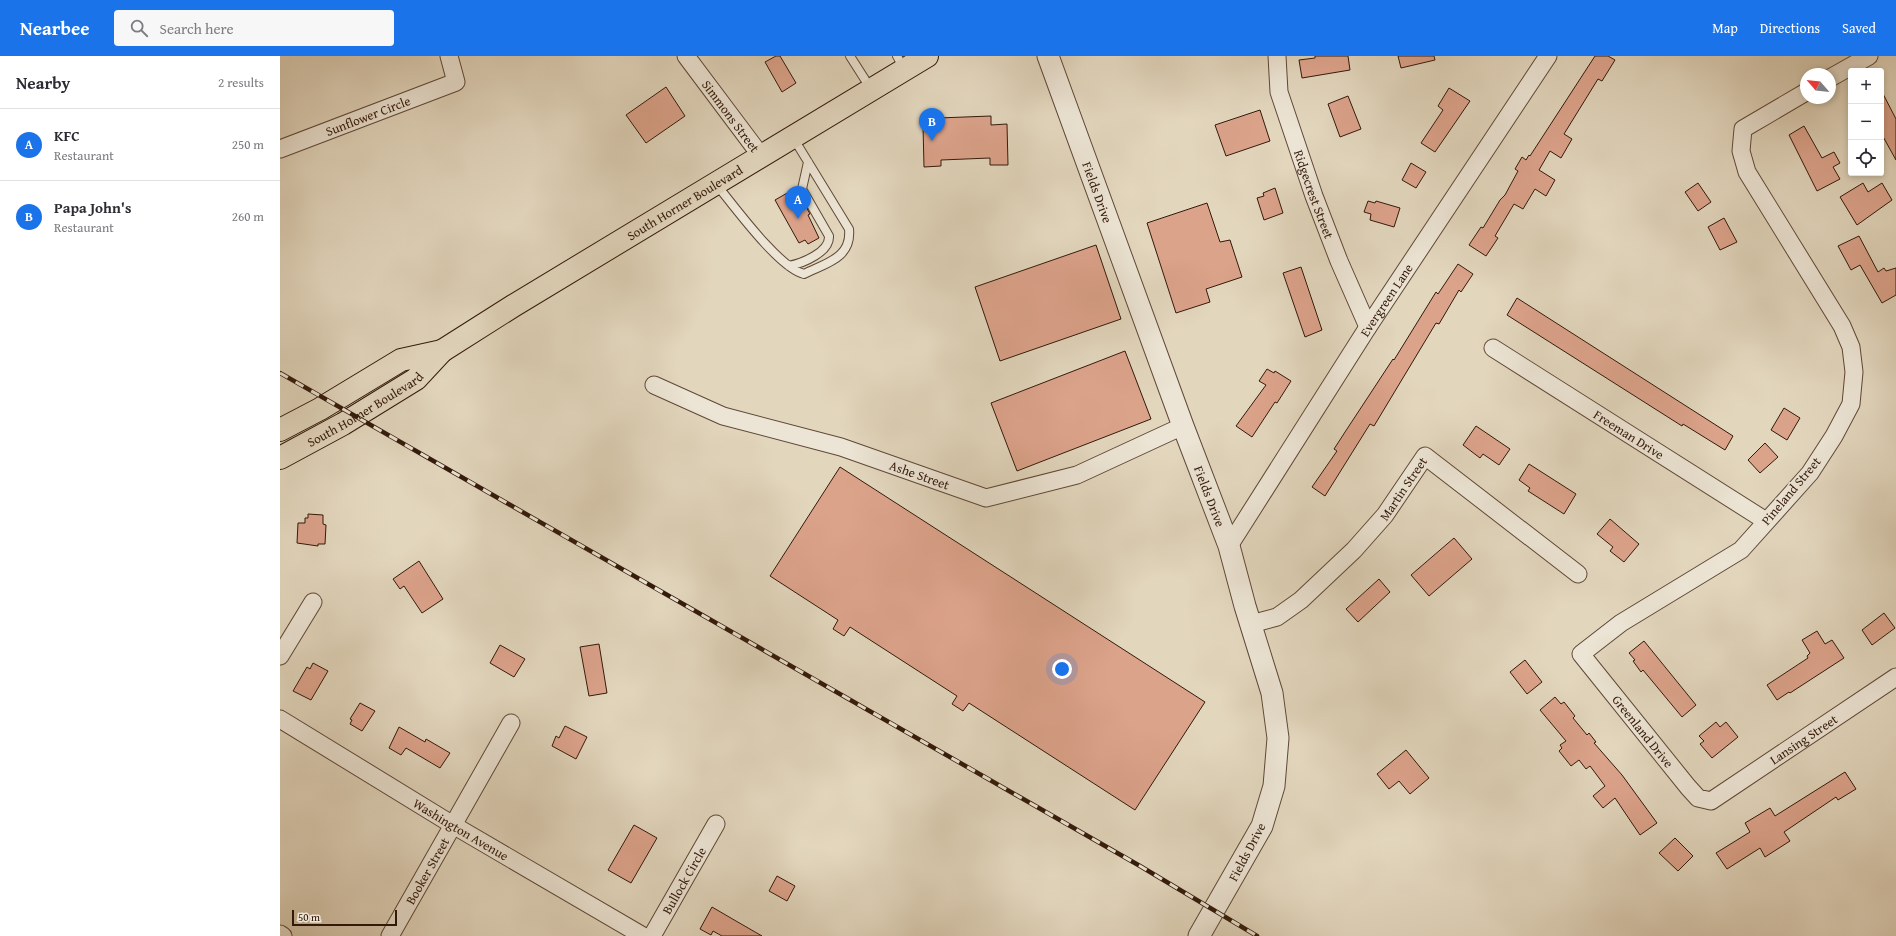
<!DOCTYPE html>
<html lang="en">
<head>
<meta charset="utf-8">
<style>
  :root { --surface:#fff; --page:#f7f7f7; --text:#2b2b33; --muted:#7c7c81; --line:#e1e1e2; --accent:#1a73e8 }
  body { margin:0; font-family:"Gentium Book Plus",serif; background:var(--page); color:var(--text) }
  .controls { position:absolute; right:12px; top:12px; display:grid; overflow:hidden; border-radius:4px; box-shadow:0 2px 6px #0003 }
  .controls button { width:36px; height:36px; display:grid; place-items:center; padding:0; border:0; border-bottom:1px solid var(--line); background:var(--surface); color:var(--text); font:20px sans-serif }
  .compass { position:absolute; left:1520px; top:12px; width:36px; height:36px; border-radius:50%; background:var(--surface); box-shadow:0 2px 6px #0003; rotate:298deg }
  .scale { position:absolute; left:12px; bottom:10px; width:105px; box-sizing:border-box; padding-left:4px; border:2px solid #33190a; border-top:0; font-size:11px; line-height:14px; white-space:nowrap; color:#33190a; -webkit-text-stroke:3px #ece4d4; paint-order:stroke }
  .you { position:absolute; left:782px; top:613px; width:14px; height:14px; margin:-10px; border:3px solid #fff; border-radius:50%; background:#1a73e8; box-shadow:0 0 0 6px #1a73e833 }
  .badge { display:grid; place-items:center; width:26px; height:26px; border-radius:50%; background:var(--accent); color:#fff; font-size:13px; font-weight:700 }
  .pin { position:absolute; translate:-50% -33px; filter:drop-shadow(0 1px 2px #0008) }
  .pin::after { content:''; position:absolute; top:21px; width:14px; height:12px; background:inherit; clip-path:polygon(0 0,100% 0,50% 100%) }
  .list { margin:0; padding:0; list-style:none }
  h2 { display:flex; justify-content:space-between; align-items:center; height:52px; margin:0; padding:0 16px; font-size:17px }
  h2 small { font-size:13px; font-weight:400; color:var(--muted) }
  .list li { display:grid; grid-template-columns:26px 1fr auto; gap:12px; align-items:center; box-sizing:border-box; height:72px; padding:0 16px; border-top:1px solid var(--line) }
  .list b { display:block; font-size:15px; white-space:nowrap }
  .list p { margin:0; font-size:13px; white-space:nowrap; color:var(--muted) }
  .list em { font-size:13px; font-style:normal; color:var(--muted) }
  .icon { flex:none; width:22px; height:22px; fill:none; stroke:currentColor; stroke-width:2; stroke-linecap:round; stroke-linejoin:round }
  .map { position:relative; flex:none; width:1616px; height:880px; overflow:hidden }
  header { display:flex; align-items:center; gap:24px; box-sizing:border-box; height:56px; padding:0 20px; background:var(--accent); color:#fff }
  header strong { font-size:19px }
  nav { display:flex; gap:22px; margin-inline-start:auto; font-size:14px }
  .search { width:280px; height:36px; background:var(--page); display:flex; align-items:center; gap:10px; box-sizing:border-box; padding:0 14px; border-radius:4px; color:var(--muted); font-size:15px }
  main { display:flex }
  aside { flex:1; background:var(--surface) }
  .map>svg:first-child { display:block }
  .building { fill:#dca38b; stroke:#33190a }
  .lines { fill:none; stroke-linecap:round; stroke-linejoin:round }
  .service-casing { stroke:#5f4837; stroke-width:10 }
  .minor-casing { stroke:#5f4837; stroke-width:19 }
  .tertiary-casing { stroke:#5f4837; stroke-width:23 }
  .primary-casing { stroke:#33190a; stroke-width:24 }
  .service { stroke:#ece4d4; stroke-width:8 }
  .minor { stroke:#ece4d4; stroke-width:17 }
  .tertiary { stroke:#ece4d4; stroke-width:21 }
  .primary { stroke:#e2d6bd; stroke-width:22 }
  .rail-casing { stroke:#33190a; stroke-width:4.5 }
  .rail { stroke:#ece4d4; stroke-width:3; stroke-dasharray:9; stroke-linecap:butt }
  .labels { text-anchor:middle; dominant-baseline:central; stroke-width:3.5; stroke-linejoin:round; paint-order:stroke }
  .street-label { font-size:13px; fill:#33190a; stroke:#ece4d4 }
</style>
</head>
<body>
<header>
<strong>Nearbee</strong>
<div class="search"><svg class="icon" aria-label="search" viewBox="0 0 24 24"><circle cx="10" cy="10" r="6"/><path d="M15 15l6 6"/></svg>Search here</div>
<nav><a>Map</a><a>Directions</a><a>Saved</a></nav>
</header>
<main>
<aside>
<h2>Nearby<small>2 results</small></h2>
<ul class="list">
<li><span class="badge">A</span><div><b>KFC</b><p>Restaurant</p></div><em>250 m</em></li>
<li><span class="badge">B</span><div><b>Papa John's</b><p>Restaurant</p></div><em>260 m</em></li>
</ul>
</aside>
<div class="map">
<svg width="1616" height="880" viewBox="0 0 1616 880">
  <rect width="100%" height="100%" fill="#e2d6bd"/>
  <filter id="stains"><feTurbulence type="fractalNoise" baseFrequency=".005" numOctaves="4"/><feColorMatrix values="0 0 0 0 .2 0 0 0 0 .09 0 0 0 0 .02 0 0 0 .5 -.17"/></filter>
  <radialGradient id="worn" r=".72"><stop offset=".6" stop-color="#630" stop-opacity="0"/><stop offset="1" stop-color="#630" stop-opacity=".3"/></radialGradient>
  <path class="building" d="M496,0H500L516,27L502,36L485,6Z
    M1035,0H1068L1070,14L1022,22L1019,4L1035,2Z
    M1118,0H1154L1155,4L1121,12Z
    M1315,0H1328L1335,4L1322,25L1318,23L1284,78L1292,83L1281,102L1270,95L1259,114L1275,124L1266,140L1255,133L1243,153L1234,148L1215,180L1218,182L1206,200L1189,189L1201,171L1203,172L1220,144L1225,139L1238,115L1235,113L1242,101L1246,104L1249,99L1250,100Z
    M386,31L405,60L366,87L346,59Z
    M1169,32L1190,45L1155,96L1141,87L1163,54L1158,50Z
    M1601,34L1616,63V104L1601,77Z
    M1068,40L1081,73L1060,81L1048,48Z
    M980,54L990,85L946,100L935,69Z
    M711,60V69L727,68L728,109H710V102L661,104V110L644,111L643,70H658V62Z
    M1524,70L1542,102L1554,96L1560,107L1553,111L1560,123L1537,135L1509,79Z
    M1131,107L1146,116L1136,132L1122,124Z
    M1418,127L1431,146L1418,155L1405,136Z
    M1583,127L1588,136L1602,127L1612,144L1577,169L1560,141Z
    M516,132L530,158L528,159L539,182L528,188L525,184L519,187L495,144Z
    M995,132L1003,157L984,164L977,142L984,140L983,137Z
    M1088,145L1095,147L1096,145L1120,152L1114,171L1090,164L1091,158L1084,156Z
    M927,147L940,186L950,184L962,221L926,233L930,246L896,257L867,167Z
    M1444,162L1457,186L1440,194L1428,171Z
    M1579,180L1598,216L1604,212L1606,215L1616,212V239L1602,247L1580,209L1571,214L1558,190Z
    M816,189L841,263L720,305L695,231Z
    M1178,208L1193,218L1181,236L1179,234L1159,268L1156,267L1094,370L1090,368L1045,440L1032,431L1057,395L1054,393L1067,373L1113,303L1114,304L1156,236L1158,238Z
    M1021,211L1042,274L1025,281L1003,217Z
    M1237,242L1453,380L1445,394L1403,368L1402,370L1227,259Z
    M845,295L871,363L737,415L711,347Z
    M987,313L994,317L995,315L1011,325L997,347L995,346L972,381L956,370L986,329L979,325Z
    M1504,352L1520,362L1507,384L1491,374Z
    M1196,370L1230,393L1219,409L1203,398L1200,402L1183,389Z
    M1485,387L1498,401L1480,417L1468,404Z
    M1249,408L1296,438L1284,458L1248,435L1250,432L1239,424Z
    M560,411L925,646L855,754L689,647L683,655L672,648L677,640L570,571L564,580L553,573L558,564L490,520Z
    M28,458L43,459V468L46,469L45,488H38V490L17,487L18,467H25V462H28Z
    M1330,463L1359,488L1344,506L1330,495L1333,491L1317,478Z
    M1174,482L1192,503L1149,540L1131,519Z
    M139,505L163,543L142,557L124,530L120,533L113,523Z
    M1099,523L1110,536L1078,566L1066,553Z
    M1604,557L1615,572L1592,589L1582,574Z
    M1537,575L1545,588L1552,584L1564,602L1510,637L1509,636L1497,644L1487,629L1528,602L1527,600L1530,597L1522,584Z
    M1364,585L1416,649L1402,661L1363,614L1361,616L1353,605L1355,604L1349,597Z
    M319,588L327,637L309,640L300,591Z
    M220,589L245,603L234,621L210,607Z
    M1245,604L1262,626L1247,638L1230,616Z
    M33,607L48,615L31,644L13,635L27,611L30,613Z
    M1275,641L1281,648L1284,646L1295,660L1293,662L1307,679L1309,677L1316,686L1314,687L1342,719L1377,767L1360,779L1335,742L1323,752L1313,740L1325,730L1310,710L1306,713L1299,704L1291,710L1279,695L1282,692L1280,689L1286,685L1260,654Z
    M80,647L95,655L82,675L70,668L72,664L70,663Z
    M1436,666L1440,671L1446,666L1458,681L1432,702L1420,688L1424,685L1419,680Z
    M285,670L307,681L296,703L272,690L276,680L279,682Z
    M119,671L145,686L146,683L170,697L160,712L126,692L121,699L109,692Z
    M1126,694L1149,722L1130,738L1119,725L1109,733L1097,718Z
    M1565,716L1576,733L1558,744L1556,741L1504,776L1510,785L1485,801L1480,792L1447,813L1436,797L1470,776L1465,767L1490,752L1495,760Z
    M354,769L377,782L351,827L328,814Z
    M1395,782L1413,800L1398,815L1379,797Z
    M497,820L515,830L507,845L489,835Z
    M432,851L456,865L482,880H442L433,875L431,879L420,873Z"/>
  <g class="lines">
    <defs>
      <path id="service" d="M570,0L591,33
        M617,0L624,13
        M436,128C454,150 499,212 524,218C546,207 572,202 569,173L514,83
        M509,210C523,207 550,196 549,180L522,133L528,106"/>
      <g id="minor">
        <path id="s1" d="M406,0L481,100"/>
        <path id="s2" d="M997,0L999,36L1034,140L1059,205L1088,271"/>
        <path d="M1550,22L1589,0"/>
        <path id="s3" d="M1526,36L1463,73L1461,95L1467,116L1562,270L1571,291L1574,316L1571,348L1554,380L1530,417L1461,494L1341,567L1301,598L1408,731L1418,742L1431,745L1616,621"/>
        <path id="s4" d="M0,93L176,26L169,0"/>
        <path id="s5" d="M1213,292L1486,465"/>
        <path id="s6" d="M374,329L443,360L561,391L706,442L797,419L903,370"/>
        <path id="s7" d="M949,490L1088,271L1268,0"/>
        <path id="s8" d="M971,568L997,561L1021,544L1074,494L1105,459L1145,400L1298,518"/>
        <path d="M0,600L33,546"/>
        <path id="s9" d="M0,663L173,769L363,880"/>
        <path d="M0,878L3,880"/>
        <path id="s10" d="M110,880L231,667"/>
        <path id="s11" d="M372,880L436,768"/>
      </g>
      <g id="tertiary">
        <path id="s12" d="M768,0L903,370L949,490L965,550L992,637L998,682L994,730L982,770L919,880"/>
      </g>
      <g id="primary">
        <path d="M0,374L40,353L121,304L162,295"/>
        <path id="s13" d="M0,402L63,368L136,323L162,295L233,250L647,0"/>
      </g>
    </defs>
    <use href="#service" class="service-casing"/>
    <use href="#minor" class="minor-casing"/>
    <use href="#tertiary" class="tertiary-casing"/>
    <use href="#primary" class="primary-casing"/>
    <use href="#service" class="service"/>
    <use href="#minor" class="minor"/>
    <use href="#tertiary" class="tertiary"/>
    <use href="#primary" class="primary"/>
    <defs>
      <path id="rail" d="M0,317L860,810L977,880"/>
    </defs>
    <use href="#rail" class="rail-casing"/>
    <use href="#rail" class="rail"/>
  </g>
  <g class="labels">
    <g class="street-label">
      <text stroke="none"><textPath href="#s4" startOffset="94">Sunflower Circle</textPath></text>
      <text stroke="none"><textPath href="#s1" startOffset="75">Simmons Street</textPath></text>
      <text stroke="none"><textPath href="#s12" startOffset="145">Fields Drive</textPath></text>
      <text stroke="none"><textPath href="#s2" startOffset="144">Ridgecrest Street</textPath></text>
      <text stroke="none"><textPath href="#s13" startOffset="480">South Horner Boulevard</textPath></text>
      <text stroke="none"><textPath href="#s7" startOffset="292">Evergreen Lane</textPath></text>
      <text stroke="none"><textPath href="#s13" startOffset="98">South Horner Boulevard</textPath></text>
      <text stroke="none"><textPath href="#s5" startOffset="161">Freeman Drive</textPath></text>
      <text stroke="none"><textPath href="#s6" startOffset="281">Ashe Street</textPath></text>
      <text stroke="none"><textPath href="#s8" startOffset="208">Martin Street</textPath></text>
      <text transform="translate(1511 435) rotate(-50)">Pineland Street</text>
      <text stroke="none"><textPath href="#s12" startOffset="469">Fields Drive</textPath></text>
      <text stroke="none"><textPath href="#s3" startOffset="852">Greenland Drive</textPath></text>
      <text stroke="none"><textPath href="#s3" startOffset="1063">Lansing Street</textPath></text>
      <text stroke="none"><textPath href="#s9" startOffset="212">Washington Avenue</textPath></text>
      <text transform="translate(967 796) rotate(-62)">Fields Drive</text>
      <text stroke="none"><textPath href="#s10" startOffset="75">Booker Street</textPath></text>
      <text stroke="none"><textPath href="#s11" startOffset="64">Bullock Circle</textPath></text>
    </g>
  </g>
  <rect width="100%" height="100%" filter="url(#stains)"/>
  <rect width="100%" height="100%" fill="url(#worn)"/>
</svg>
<div class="controls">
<button>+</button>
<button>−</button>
<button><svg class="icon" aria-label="locate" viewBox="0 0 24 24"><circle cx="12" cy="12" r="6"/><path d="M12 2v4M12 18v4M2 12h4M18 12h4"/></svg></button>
</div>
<svg class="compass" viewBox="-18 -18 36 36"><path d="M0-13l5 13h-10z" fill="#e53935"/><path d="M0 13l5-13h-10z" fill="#7c7c81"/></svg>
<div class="scale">50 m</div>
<div class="you"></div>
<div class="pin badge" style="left:518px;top:163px">A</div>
<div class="pin badge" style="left:652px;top:85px">B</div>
</div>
</main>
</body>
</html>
